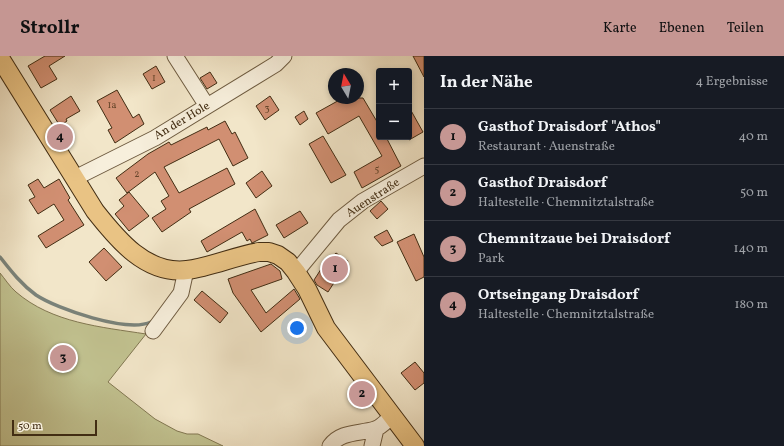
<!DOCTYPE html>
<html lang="de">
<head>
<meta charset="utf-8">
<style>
  :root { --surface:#171b24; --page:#20242c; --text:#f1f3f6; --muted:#9ea1a6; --line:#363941; --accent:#c59692 }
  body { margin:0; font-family:Vollkorn,serif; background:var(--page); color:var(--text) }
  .controls { position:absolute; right:12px; top:12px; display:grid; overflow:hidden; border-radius:4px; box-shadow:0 2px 6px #0003 }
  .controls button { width:36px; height:36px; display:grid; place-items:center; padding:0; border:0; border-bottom:1px solid var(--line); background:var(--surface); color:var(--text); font:20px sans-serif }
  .compass { position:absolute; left:328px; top:12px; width:36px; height:36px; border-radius:50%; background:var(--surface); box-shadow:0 2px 6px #0003; rotate:350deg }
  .scale { position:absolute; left:12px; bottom:10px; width:85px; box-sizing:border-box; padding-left:4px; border:2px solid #422d13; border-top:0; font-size:11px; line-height:14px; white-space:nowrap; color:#422d13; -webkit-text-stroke:3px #f7efdc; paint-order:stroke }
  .you { position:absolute; left:297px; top:272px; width:14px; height:14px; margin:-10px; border:3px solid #fff; border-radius:50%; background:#1a73e8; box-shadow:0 0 0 6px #1a73e833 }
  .badge { display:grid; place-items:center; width:26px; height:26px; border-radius:50%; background:var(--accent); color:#111; font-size:13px; font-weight:700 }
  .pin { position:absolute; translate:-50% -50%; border:2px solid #fff; box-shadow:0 1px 4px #0006 }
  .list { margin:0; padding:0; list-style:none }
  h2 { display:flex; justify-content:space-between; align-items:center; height:52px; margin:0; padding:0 16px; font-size:17px }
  h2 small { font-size:13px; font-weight:400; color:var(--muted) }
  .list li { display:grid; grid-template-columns:26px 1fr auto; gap:12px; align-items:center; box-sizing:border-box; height:56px; padding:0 16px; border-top:1px solid var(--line) }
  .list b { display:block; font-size:15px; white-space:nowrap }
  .list p { margin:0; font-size:13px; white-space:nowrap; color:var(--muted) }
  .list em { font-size:13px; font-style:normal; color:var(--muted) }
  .map { position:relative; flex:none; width:424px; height:390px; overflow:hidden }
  header { display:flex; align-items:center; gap:24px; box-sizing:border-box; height:56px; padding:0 20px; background:var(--accent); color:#111 }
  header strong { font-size:19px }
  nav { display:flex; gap:22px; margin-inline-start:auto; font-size:14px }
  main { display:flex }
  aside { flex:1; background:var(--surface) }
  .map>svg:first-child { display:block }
  .green { fill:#c2c391; stroke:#827852 }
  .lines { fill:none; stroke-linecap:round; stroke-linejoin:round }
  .stream { stroke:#7a837b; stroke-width:3.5 }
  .building { fill:#d18f72; stroke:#422d13 }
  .minor-casing { stroke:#6e5b40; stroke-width:17 }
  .major-casing { stroke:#422d13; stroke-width:20 }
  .minor { stroke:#f7efdc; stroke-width:15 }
  .major { stroke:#e9c384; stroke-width:18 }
  .labels { text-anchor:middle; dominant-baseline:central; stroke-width:3; stroke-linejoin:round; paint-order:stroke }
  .number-label { font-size:10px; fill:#66462b }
  .street-label { font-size:12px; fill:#422d13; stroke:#f7efdc }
</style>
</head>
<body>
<header>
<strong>Strollr</strong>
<nav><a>Karte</a><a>Ebenen</a><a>Teilen</a></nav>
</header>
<main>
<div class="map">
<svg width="424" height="390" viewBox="0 0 424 390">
  <rect width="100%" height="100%" fill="#f2e6c9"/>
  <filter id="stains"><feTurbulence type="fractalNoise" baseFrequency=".005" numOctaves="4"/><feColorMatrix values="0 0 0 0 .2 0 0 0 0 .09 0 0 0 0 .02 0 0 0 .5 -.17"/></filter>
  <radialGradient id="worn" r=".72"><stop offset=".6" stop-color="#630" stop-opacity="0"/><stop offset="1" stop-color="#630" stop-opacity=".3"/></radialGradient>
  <path class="green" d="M0,217C5,223 10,231 16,236C52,267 101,271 146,278L108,326L155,363L177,375L187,378H198L223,390H0Z"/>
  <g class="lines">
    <path class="stream" d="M0,201C11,215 21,228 36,239C57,253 127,277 151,266"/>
  </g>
  <path class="building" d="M45,0H65L49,10L57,23L41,32L28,10Z
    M413,0H424V21Z
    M156,10L165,26L152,33L143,18Z
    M210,16L217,27L207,33L200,22Z
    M117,34L133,62L139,58L144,68L115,87L108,74L112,72L97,45Z
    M71,40L80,55L66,63L67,65L60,70L50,54Z
    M270,40L279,54L265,64L256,50Z
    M343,42H363L379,69V81H386L401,110L362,132L354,116L382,100L359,60L328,78L316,57Z
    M409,51L423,76L409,84Z
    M304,55L308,63L300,69L295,61Z
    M225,65L232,78L235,76L248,102L233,110L219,83L164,111L179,137L227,112L235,128L189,153L191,156L162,176L152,162L166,153L161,145L169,140L155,116L127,137L116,122L148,98L169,86L171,89L207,71L208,74Z
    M323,80L346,119L331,127L309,88Z
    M262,115L272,130L256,142L246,127Z
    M38,123L44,132L59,123L70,142L68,144L84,169L46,192L38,180L64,164L54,148L38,158L29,144L35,141L28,129Z
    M129,136L149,160L129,175L115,158L124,150L119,144Z
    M381,145L388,153L377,163L370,155Z
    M255,153L268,179L252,187L250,183L247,185L242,176L207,196L201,185Z
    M300,155L308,167L284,182L276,169Z
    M387,174L393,185L382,190L374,181Z
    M414,178L424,201V221L416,225L397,186Z
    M104,192L122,211L106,225L89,206Z
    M336,197L348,205L328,236L317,229L314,224L325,207Z
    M271,208L280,215L282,223L251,234L266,257L294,233L300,243L261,276L233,237L228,223Z
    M202,235L228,257L220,267L194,244Z
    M415,306L424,317V327L415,334L401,317Z"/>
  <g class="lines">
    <defs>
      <path id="minor" d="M175,0L207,50
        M75,122L155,82L276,8L284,0
        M296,216L339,164L363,145L424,110
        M153,275L181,237L186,214
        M330,390C341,375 359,378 375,373C382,371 387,364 392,360
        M372,390L376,373"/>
      <path id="major" d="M0,2L95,155C117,183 146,219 187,214C211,211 235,200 259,196H269L278,199L288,206L296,216L307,233L326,272L415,390"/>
    </defs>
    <use href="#minor" class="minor-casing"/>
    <use href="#major" class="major-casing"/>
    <use href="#minor" class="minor"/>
    <use href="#major" class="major"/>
  </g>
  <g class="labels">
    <g class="number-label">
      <text x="154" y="22">1</text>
      <text x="112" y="49">1a</text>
      <text x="267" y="52">3</text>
      <text x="377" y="113">5</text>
      <text x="137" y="118">2</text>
    </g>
    <g class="street-label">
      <text transform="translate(182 65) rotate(-31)">An der Hole</text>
      <text transform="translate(373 142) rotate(-33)">Auenstraße</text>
    </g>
  </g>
  <rect width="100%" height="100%" filter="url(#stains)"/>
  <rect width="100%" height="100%" fill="url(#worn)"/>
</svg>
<div class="controls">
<button>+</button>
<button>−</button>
</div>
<svg class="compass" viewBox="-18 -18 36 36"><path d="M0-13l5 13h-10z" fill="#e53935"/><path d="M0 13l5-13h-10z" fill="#9ea1a6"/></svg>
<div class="scale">50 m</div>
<div class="you"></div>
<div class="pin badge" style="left:335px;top:213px">1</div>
<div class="pin badge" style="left:362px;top:338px">2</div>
<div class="pin badge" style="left:63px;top:302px">3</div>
<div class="pin badge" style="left:60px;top:81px">4</div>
</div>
<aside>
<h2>In der Nähe<small>4 Ergebnisse</small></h2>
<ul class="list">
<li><span class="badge">1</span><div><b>Gasthof Draisdorf &quot;Athos&quot;</b><p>Restaurant · Auenstraße</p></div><em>40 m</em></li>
<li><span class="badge">2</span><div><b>Gasthof Draisdorf</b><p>Haltestelle · Chemnitztalstraße</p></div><em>50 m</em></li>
<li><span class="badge">3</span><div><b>Chemnitzaue bei Draisdorf</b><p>Park</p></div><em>140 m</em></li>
<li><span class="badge">4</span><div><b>Ortseingang Draisdorf</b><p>Haltestelle · Chemnitztalstraße</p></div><em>180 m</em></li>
</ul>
</aside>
</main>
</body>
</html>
